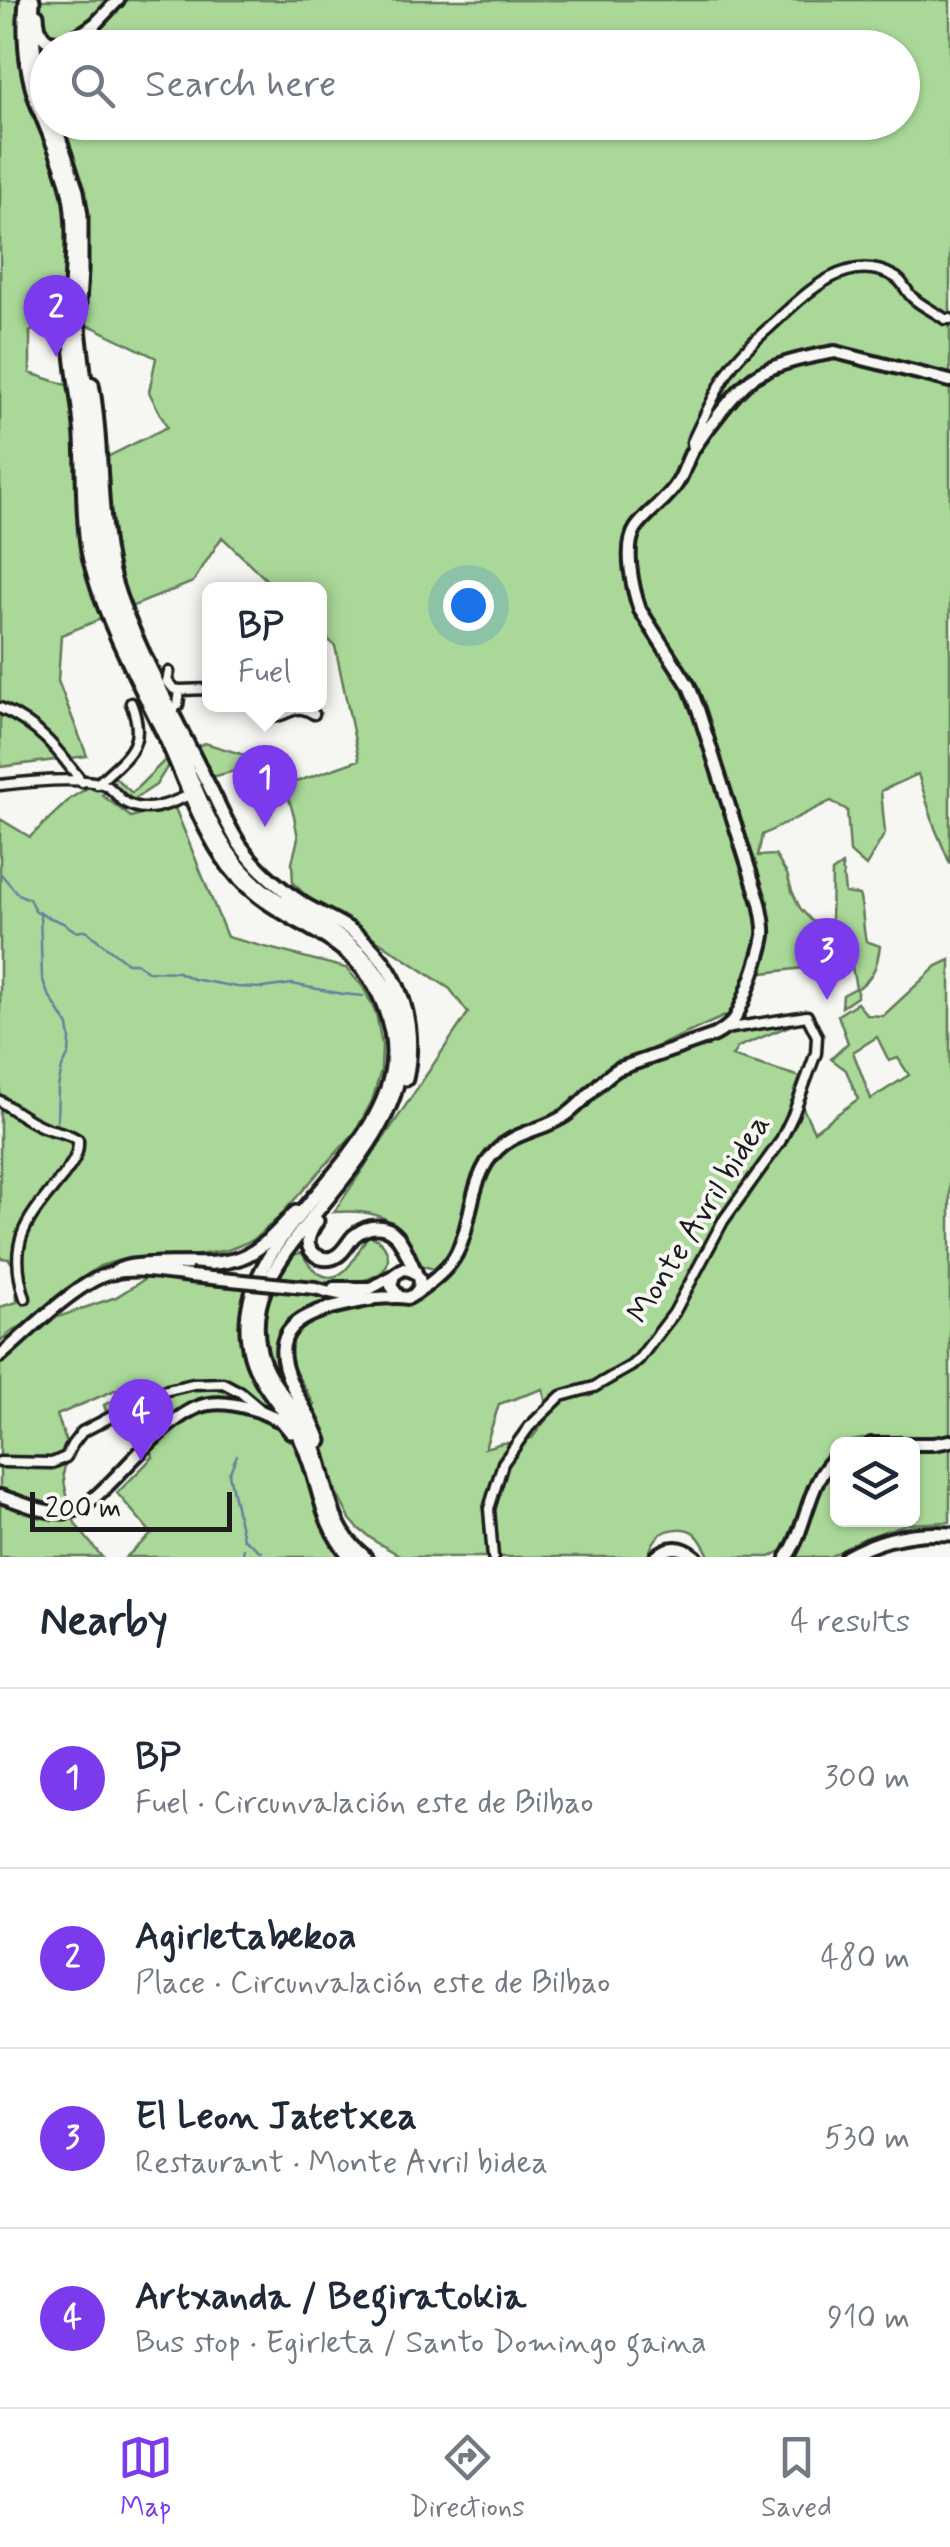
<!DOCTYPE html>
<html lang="en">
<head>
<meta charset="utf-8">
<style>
  :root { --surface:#fff; --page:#f6f6f7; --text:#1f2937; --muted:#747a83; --line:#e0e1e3; --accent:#7c3aed }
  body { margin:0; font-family:Mynerve,sans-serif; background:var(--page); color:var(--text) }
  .controls { position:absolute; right:30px; bottom:30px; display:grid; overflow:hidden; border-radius:15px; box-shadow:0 2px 8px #0004 }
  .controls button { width:90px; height:90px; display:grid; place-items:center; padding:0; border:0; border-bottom:2px solid var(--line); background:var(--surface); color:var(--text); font:50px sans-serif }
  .scale { position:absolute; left:30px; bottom:25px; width:202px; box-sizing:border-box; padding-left:10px; border:5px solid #1c1c1c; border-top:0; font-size:28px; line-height:35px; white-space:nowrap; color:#1c1c1c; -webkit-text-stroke:8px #f6f6f2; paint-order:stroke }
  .you { position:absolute; left:468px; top:605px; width:35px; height:35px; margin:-25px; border:8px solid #fff; border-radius:50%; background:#1a73e8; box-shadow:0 0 0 15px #1a73e833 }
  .badge { display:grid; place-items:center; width:65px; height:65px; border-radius:50%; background:var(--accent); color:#fff; font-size:32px; font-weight:700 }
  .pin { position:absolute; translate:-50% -82px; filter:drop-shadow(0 2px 5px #0008) }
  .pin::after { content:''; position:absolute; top:52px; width:35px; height:30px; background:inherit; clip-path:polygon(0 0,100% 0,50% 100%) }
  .popup { position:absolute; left:202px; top:582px; width:125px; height:130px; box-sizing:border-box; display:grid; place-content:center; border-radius:15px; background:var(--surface); filter:drop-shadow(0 2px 8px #0005); font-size:32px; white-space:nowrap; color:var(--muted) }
  .popup b { font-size:38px; color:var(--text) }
  .popup::after { content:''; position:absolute; left:50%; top:100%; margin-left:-20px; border:20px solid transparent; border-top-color:var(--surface) }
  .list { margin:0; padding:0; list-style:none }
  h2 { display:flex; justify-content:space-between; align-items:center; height:130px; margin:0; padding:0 40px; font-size:42px }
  h2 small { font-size:32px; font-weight:400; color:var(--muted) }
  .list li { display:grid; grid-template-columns:65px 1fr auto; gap:30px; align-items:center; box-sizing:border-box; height:180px; padding:0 40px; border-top:2px solid var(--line) }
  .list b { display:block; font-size:38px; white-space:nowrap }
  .list p { margin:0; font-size:32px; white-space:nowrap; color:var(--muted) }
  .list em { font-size:32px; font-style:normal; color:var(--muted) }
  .icon { flex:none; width:55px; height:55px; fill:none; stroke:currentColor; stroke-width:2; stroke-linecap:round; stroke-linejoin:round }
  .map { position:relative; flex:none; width:950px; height:1557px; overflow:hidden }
  .search { position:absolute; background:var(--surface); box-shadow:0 2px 8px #0004; left:30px; right:30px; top:30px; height:110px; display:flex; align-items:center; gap:25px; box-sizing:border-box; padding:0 35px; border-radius:55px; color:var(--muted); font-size:38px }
  .sheet { height:850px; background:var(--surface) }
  nav { display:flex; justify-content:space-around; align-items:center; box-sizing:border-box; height:140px; border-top:2px solid var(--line); background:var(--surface); font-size:28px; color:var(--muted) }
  nav a { display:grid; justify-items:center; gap:5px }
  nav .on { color:var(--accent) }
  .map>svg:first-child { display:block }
  .green { fill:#a9d898; stroke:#627a5a; stroke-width:2.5; fill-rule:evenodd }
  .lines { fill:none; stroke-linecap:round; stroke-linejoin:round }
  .stream { stroke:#66809c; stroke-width:2.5 }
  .street-casing { stroke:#1c1c1c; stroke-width:15 }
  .secondary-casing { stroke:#1c1c1c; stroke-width:18 }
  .primary-casing { stroke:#1c1c1c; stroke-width:19 }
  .street { stroke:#f6f6f2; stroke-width:8 }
  .secondary { stroke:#f6f6f2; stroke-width:10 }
  .primary { stroke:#f6f6f2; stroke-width:11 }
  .secondary-bridge-casing { stroke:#1c1c1c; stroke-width:18; stroke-linecap:butt }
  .secondary-bridge { stroke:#f6f6f2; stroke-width:10 }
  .labels { text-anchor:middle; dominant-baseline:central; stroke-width:8; stroke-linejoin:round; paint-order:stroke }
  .street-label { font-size:32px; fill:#1c1c1c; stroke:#f6f6f2 }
</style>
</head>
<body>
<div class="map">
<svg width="950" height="1557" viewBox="0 0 950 1557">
  <rect width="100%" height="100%" fill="#f6f6f2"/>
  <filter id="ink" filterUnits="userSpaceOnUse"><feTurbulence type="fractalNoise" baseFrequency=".01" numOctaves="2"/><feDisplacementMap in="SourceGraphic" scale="20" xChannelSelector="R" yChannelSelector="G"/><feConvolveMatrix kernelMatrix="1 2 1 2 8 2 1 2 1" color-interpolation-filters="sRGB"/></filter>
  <g filter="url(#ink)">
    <path class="green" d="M0,0H950V864L935,828L918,774L881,791L885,833L866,866L850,852L847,810L831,801L762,835L758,856L775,855L787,874L792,891L800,908L812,921L831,924L832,872L842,865L845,893L859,895C864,910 862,925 866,941L880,946C877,966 874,977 857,989V997L842,1007L843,995L856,988L851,962L756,974L730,1031L799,1022L738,1047L732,1056L804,1078L779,1136L722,1217L673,1311L637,1356L615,1374L546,1406L543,1389L499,1404L485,1448L502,1443H510L496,1467L483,1511L491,1557H403L376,1542L359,1529L350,1519L337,1494C340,1522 353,1540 374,1557H126L152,1534L117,1493L153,1457L148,1435L161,1396C133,1408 67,1436 64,1470C62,1481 68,1497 70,1508H56L0,1492V1363L49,1320L116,1297L153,1274L247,1285C228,1335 253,1384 282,1423L314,1404L288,1359V1348L294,1330L313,1315L395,1298L444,1277L486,1168L506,1147L610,1080L629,1070L722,1037L727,1015L607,1069L560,1113L498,1138L477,1171L458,1236L449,1256L434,1269L422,1266C415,1257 412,1247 406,1238C389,1212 362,1210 334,1212L468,1013L450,989L353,924C329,922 310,899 293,883L292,863L298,838L294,816L288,796L267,773L245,768L183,785L169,764L156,785L133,800L113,784L102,795L131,817L173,803L227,937L346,968L363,987L376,1013L382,1045L381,1070L372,1101L355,1132L277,1219L253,1240L228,1250L198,1255L127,1258L100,1266L64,1290L55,1302L29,1323L13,1330L0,1341V1307L17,1302L15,1268L9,1259L0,1258V819L30,837L71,798L111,774L132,793L165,760L205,743L274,764L293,783L359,760L335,646L320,632V590L276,589L222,537L193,582L61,635L58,681L87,756L0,767ZM48,48H902V122H48ZM49,320L93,327L156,358L149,392L167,427L107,457L100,396L30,373V332ZM129,1384L132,1392L104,1405L107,1414L79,1429L70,1442H66L57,1415Z
      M950,960V1438L871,1437L838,1444L837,1448L826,1461L788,1547L770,1557H710C706,1551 703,1542 697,1536C687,1524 661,1528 654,1542C651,1546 650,1552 648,1557H496L492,1513L506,1460L521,1441L532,1438L548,1417L547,1412L562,1399L609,1383L638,1365L673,1318L724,1224L747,1200L786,1139L801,1104L814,1131L858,1099L846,1070L831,1059L848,1043L838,1015L857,1003L867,1015L883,1016L937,966ZM877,1037L889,1061L898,1058L909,1075L871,1099L853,1052Z
      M368,1236C387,1238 397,1265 377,1275C351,1289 302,1281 274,1277C281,1265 288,1254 302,1253C312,1273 331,1288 349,1266C356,1257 361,1246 368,1236Z
      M268,1287L323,1294L349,1300L318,1305L299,1316L280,1363L285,1382L280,1381C257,1344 258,1328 268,1287Z
      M950,1446V1522L906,1524L865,1538L829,1557H796L825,1477L837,1460L838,1520H912L913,1449Z
      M0,1502L53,1519L73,1518L76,1525L102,1557H0Z"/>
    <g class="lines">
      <path class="stream" d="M0,873L18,894L29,899L36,912L63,923L77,932L86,930C99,943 114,951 127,963H136L148,971L178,972L193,979L237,987L263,988L292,984L343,994L363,996
        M40,912L42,977L47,992L68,1026L70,1039L69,1053L62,1068L58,1087L57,1126
        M237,1455L229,1474L243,1539
        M243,1538L261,1552
        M243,1549L244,1557"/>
      <defs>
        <path id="street" d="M693,450L692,442C704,417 716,390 731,367C743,350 759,337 774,323C805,294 847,251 893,276C903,280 906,292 913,298C922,306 935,312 945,319H950
          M169,672L167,681L174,689L180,690
          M262,704L269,717C289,718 293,700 314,714
          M0,708C39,725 57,749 82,782
          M171,711L178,705L180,690L210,689
          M97,784C127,756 148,746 131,703
          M0,785C25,782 82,776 105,785C112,788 117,796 123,801C145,816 170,804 192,794
          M0,1101C15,1111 29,1122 46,1128C57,1132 69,1133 78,1140C79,1155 72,1164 63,1176C28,1219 6,1239 25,1298
          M0,1462L52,1463L66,1457L72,1445L82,1432L159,1392L172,1389L193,1384L223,1383L240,1392L260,1409
          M493,1557L489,1509L503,1463L529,1427L561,1396L594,1387L631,1366L639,1359L674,1313L723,1221L780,1142L793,1115L816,1053L817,1036L807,1016L725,1029"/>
        <path id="secondary" d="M94,25L118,0
          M315,1288C332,1293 348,1297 366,1298C381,1299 394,1295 408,1298C426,1290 423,1270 403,1269L394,1275L391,1286L398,1295
          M334,1288H371L393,1276
          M415,1294C455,1267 461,1253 471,1206C474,1192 479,1175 487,1162C510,1129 538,1134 566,1115C585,1102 598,1081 618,1069L715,1035C722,1031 729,1026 734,1020C743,1006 762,952 764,935C765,924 762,914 760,903L698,709L689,686L640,610C633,590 623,547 636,528C648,511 668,500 678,482C685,471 687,458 694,448C707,429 737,389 754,377C773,364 811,356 835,352L950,381
          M0,1356C27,1333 79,1280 112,1273C137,1267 165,1273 190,1276
          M871,1444H934L950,1441
          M0,1496C21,1502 46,1515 68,1512C84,1510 95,1497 106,1487C131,1463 176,1408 209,1404C227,1401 245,1407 262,1412
          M656,1557C669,1544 683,1546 696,1557
          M787,1557C808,1526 807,1480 838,1455"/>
        <path id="primary" d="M26,0C23,36 25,69 37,103C49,136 66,168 71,203C77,249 67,296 71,342C73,374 80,406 82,438C84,476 82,514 88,551C100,612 138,680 165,737C183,776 198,819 221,855C272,937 369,920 391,1032C415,1156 216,1232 251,1356C260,1387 286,1409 300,1438C321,1480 317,1521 351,1557
          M33,0C31,38 35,70 48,106
          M37,15C39,59 73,41 94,25
          M54,122L77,191L81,215V270L78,320L91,433L94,525L103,575L115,609C137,657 160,705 181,754C198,791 213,836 241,868C286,921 349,920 385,986C393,1001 400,1020 401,1037C409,1115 343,1176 299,1234C272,1270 249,1303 260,1351C267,1384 296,1405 310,1435C330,1479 323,1524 365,1557
          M92,384C103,442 98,501 109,559C116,596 133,631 149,666C168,705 187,744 207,782C219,804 228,829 243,849C258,870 283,891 305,905C320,914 338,921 352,931C400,966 418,1022 406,1079
          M317,1221C313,1227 308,1235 308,1243C310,1254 321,1261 332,1258C343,1255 347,1243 354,1236C360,1231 368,1227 376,1227C400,1226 406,1254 415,1271
          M113,1273C126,1264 144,1265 160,1264C187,1263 223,1267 247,1255C267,1245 281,1227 296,1212
          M262,1412L282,1421L291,1432
          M320,1441C313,1420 300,1403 291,1383C260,1316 324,1309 371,1299
          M847,1557C879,1539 913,1531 950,1534"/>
      </defs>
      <use href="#street" class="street-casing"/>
      <use href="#secondary" class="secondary-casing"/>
      <use href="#primary" class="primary-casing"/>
      <use href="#street" class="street"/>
      <use href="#secondary" class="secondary"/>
      <use href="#primary" class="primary"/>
      <defs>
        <path id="secondary-bridge" d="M190,1276L315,1288"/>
      </defs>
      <use href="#secondary-bridge" class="secondary-bridge-casing"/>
      <use href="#secondary-bridge" class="secondary-bridge"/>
    </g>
  </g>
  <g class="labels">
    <g class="street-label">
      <text transform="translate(699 1219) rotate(-58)">Monte Avril bidea</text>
    </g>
  </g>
</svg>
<div class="controls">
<button><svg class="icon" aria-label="layers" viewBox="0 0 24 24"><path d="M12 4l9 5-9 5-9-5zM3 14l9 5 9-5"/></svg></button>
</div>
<div class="scale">200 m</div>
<div class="you"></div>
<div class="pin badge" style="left:265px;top:827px">1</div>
<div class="popup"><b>BP</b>Fuel</div>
<div class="pin badge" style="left:56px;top:357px">2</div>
<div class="pin badge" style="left:827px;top:1000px">3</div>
<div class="pin badge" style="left:141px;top:1461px">4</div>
<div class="search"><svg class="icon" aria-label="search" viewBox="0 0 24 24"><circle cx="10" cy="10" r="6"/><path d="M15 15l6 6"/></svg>Search here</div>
</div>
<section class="sheet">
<h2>Nearby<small>4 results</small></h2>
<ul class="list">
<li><span class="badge">1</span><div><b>BP</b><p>Fuel · Circunvalación este de Bilbao</p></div><em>300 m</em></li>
<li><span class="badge">2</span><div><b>Agirletabekoa</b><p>Place · Circunvalación este de Bilbao</p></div><em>480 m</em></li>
<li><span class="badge">3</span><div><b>El Leon Jatetxea</b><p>Restaurant · Monte Avril bidea</p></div><em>530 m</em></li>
<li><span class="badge">4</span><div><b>Artxanda / Begiratokia</b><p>Bus stop · Egirleta / Santo Domingo gaina</p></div><em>910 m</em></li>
</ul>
</section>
<nav>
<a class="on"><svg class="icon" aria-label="map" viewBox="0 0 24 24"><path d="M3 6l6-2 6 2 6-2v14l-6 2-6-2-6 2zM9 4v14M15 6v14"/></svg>Map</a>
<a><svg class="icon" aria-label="directions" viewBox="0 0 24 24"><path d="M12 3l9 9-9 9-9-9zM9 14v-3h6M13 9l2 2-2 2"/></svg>Directions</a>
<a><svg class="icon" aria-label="saved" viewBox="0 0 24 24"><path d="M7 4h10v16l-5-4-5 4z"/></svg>Saved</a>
</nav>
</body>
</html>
